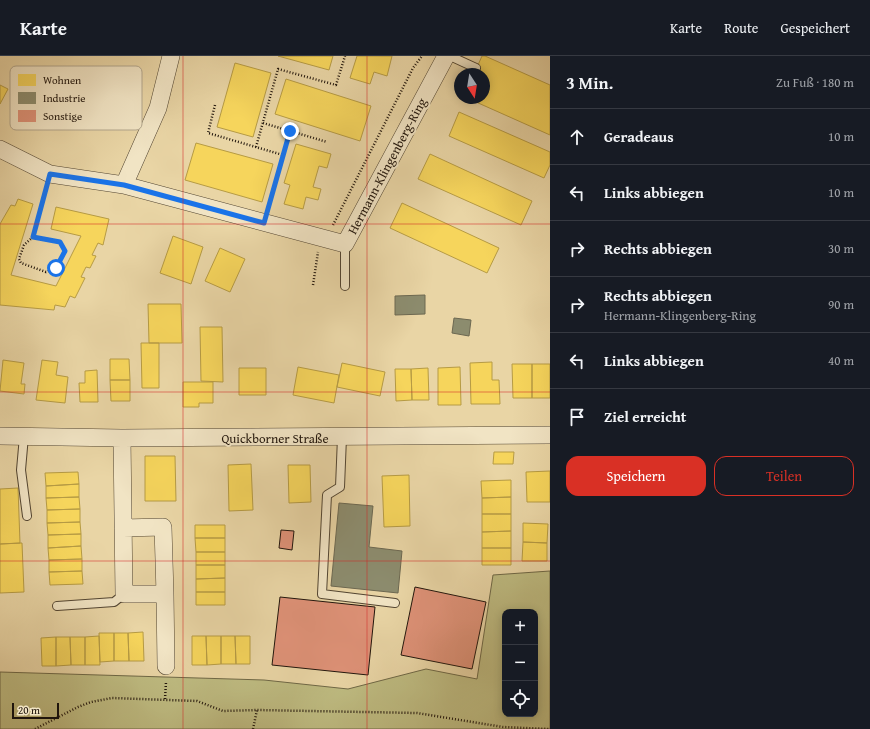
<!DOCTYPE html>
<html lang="de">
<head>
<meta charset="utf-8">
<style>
  :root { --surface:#171b24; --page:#20242c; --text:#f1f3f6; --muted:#9ea1a6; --line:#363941; --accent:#d93025 }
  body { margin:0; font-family:"Gentium Book Plus",serif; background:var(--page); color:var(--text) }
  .controls { position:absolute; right:12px; bottom:12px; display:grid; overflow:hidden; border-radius:8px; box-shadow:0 2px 10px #0003 }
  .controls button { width:36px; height:36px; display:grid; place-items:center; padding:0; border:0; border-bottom:1px solid var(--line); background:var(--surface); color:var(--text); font:20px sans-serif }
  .compass { position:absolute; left:454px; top:12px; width:36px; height:36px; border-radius:50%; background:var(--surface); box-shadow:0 2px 10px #0003; rotate:168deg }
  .scale { position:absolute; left:12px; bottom:10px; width:47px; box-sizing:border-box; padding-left:4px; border:2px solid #20150c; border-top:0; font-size:11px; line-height:14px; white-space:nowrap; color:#20150c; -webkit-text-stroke:3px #f1e4c4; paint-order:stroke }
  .stop { position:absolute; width:12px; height:12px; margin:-9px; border:3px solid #1a73e8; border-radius:50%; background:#fff }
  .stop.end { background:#1a73e8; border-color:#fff; box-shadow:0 1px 4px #0008 }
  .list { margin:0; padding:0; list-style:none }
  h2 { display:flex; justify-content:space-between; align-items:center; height:52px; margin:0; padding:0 16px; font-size:17px }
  h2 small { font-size:13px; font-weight:400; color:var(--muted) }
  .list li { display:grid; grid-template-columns:26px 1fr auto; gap:12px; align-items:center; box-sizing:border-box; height:56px; padding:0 16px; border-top:1px solid var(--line) }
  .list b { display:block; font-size:15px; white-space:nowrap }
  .list p { margin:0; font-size:13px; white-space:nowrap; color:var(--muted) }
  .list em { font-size:13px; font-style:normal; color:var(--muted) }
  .actions { display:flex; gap:8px; padding:12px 16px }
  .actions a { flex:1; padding:9px 0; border:1px solid var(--accent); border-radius:12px; text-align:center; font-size:14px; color:var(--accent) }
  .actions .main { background:var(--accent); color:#fff }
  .icon { flex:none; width:22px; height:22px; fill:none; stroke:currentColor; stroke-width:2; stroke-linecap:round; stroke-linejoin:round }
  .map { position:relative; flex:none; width:550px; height:673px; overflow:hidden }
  header { display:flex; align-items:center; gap:24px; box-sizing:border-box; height:56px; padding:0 20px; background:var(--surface); border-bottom:1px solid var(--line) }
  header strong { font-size:19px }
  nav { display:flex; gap:22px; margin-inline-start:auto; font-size:14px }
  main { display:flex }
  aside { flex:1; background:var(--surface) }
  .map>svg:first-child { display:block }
  .green { fill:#bebb81; stroke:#6f6846; fill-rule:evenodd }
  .homes { fill:#f6d55c; stroke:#b69b44 }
  .industry { fill:#8c8c6e; stroke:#6c6851 }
  .building { fill:#df9278; stroke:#20150c }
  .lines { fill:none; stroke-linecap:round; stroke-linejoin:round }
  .service-casing { stroke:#524532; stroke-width:10 }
  .minor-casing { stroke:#524532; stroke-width:18 }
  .path { stroke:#20150c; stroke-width:2.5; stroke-dasharray:1 2; stroke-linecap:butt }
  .service { stroke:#f1e4c4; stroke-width:8 }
  .minor { stroke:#f1e4c4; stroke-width:17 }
  .route { stroke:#1a73e8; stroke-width:5 }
  .grid { fill:none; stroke:#d62828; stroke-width:1; stroke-opacity:0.55 }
  .labels { text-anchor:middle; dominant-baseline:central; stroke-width:4; stroke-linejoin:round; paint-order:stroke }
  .street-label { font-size:13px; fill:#20150c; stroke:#f1e4c4 }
  .key { fill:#f1e4c4; stroke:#b2a68d; stroke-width:1 }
  .key-label { font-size:11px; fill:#20150c }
</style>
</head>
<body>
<header>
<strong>Karte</strong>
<nav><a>Karte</a><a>Route</a><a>Gespeichert</a></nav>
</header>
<main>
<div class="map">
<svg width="550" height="673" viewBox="0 0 550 673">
  <rect width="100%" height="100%" fill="#e9d5a5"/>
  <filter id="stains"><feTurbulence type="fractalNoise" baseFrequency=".005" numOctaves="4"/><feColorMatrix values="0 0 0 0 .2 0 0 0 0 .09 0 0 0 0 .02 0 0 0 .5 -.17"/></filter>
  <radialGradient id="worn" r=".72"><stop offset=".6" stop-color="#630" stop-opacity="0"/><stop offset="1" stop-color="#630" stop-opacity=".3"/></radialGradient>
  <path class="green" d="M550,515V673H0V616L264,624L348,633L426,613L477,623L493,519ZM505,556H535V658H505Z"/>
  <path class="homes" d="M278,0H333L329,14Z
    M357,0H392L387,20L374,16L370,28L350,22Z
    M482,0H485L550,29V79L467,42H484V18H474Z
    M235,7L271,17L253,81L217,71Z
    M286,23L371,50L360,85L275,58Z
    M0,29L8,33L0,48Z
    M459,56L550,96V109L544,122L449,80Z
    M196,87L273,108L262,146L185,124Z
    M296,88L331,98L327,112L319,110L313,131L321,133L318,144L306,141L303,153L284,148L290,129L284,127Z
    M430,98L532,145L521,169L418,123Z
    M18,143L33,148L11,219L56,230L81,180L51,173L56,151L109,163L103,189L98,187L92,199L96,200L90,212L86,211L81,221L85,222L75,242L70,240L65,251L55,249L54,254L0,249V168L11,149L15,150Z
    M402,147L499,192L487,217L390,172Z
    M173,180L203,191L191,228L160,217Z
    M220,192L245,203L230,236L205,225Z
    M148,248H181L182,287H149Z
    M200,271H222L223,326L201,325Z
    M141,287H159V332H142Z
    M110,303H129L130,324H110Z
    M3,304L24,307L21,328H25L24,338L0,335Z
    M42,304L58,306L56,319L68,321L65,347L36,344Z
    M492,306V324H499L500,348H471L470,307Z
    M342,307L385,316L380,340L337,331Z
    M512,308H532V342H513Z
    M532,308H550V342H532Z
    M298,311L339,319L334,347L293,339Z
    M460,311L461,349H438V312Z
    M239,312H266V339H239Z
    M428,312L429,344H412L411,313Z
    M395,313H411L412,344L396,345Z
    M97,314L98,346H80L79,327H85V315Z
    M110,324H130V345H111Z
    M183,326H213V347H199V351H183Z
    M494,396H514L513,408H493Z
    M145,400H175L176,445H145Z
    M251,408L253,454L229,455L228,409Z
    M288,409H310L311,446L289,447Z
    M550,415V446H527L526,416Z
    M78,416L79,428L46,430L45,417Z
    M409,419L410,470L384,471L382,420Z
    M511,424V441L482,442L481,425Z
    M79,428V441L46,442V430Z
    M18,432L20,487L0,488V433Z
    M79,441L80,453L47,454L46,442Z
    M511,441V458H482V442Z
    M80,453V466L47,467V454Z
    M482,458H511V475L482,476Z
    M80,466L81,478L48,479L47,467Z
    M523,467L548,468L547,487L523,486Z
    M195,469H225V482H195Z
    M511,475V492H482V476Z
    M81,478V490L48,492V479Z
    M195,482H225V496H196Z
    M523,486L547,487V505H522Z
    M22,487L24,536L0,537V488Z
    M81,490L82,503L49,504L48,492Z
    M482,492H511V509H482Z
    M196,496H225V509H196Z
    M82,503V515L49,516V504Z
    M196,509H225V522L196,523Z
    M82,515L83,528L50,529L49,516Z
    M225,522V536H196V523Z
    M196,536H225V549H196Z
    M143,576L144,605H129L128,577Z
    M99,577H114V605L100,606Z
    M114,577H128L129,605H114Z
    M99,580L100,609H85V581Z
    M192,580H206L207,609H192Z
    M206,580H221V608L207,609Z
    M221,580H235L236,608H221Z
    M235,580H250V608H236Z
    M56,581V610H42L41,582Z
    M56,581H70L71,609L56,610Z
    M70,581H85V609H71Z"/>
  <path class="industry" d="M425,239V258L395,259V240Z
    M454,262L471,264L469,280L452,277Z
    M339,447L373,450L369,491L402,495L398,537L331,530Z"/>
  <path class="building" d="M281,474L294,475L292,494L279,492Z
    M415,531L486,546L472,613L401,599Z
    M280,541L375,551L368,619L272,609Z"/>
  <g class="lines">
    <defs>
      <path id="service" d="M450,0L476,12
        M345,230V188
        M24,380L21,414L27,460
        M342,381L340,431L327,439L322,538L395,547
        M57,550L114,546L124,538"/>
      <path id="minor" d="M0,93L50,118L124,129L345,188L446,0
        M124,129L158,52L171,0
        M0,380L122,382L550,379
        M122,382L124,538H165L166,610
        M123,472L163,471L165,538"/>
    </defs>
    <use href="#service" class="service-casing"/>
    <use href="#minor" class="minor-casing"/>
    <path class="path" d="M215,49L208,77L283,99
      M263,67L290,75L269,151
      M290,75L327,86
      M256,91L278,13L336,29L345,0
      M333,169L413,12L422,0
      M33,181L24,189L19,203L21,207L46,216L56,212L65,195L60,186L33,181L46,132
      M313,229L318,196
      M165,643L166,626
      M35,673L78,651L91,646L112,642L197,645L223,655L257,654L417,657L503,671L549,673
      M253,673L257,654"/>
    <use href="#service" class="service"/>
    <use href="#minor" class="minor"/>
  </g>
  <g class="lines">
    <path class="route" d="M56,212L65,195L60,186L33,181L50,118L124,129L264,167L290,75"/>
  </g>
  <path class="grid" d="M183,0V673M367,0V673M0,168H550M0,336H550M0,505H550"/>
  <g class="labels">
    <g class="street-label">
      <text transform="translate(387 110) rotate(-62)">Hermann-Klingenberg-Ring</text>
      <text x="275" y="382">Quickborner Straße</text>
    </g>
  </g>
  <rect x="10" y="10" width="132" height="64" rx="6" class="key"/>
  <rect x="18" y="18" width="18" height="12" fill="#f6d55c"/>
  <rect x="18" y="36" width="18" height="12" fill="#8c8c6e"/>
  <rect x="18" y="54" width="18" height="12" fill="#df9278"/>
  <g class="key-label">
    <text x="43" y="28">Wohnen</text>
    <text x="43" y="46">Industrie</text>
    <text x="43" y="64">Sonstige</text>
  </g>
  <rect width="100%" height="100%" filter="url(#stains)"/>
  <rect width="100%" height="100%" fill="url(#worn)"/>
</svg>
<div class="controls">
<button>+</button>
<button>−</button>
<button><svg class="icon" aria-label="locate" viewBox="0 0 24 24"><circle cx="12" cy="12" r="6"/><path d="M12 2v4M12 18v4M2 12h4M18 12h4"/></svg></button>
</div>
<svg class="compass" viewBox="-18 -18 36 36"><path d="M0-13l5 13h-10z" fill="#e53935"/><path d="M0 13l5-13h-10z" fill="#9ea1a6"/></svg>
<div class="scale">20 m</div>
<div class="stop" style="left:56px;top:212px"></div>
<div class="stop end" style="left:290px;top:75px"></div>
</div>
<aside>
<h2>3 Min.<small>Zu Fuß · 180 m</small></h2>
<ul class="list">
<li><svg class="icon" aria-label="ahead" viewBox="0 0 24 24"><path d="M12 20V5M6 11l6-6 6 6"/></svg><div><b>Geradeaus</b></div><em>10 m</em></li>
<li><svg class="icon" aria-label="left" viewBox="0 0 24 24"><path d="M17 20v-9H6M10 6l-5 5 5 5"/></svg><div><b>Links abbiegen</b></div><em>10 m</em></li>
<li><svg class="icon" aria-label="right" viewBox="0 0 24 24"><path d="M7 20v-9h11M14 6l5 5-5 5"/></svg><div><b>Rechts abbiegen</b></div><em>30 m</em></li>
<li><svg class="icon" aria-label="right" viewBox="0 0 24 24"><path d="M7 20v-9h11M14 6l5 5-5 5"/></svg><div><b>Rechts abbiegen</b><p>Hermann-Klingenberg-Ring</p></div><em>90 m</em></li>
<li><svg class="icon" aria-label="left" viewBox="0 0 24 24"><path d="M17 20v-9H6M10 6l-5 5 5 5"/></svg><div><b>Links abbiegen</b></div><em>40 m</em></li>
<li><svg class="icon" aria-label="arrive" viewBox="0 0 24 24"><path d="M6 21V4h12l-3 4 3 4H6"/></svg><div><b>Ziel erreicht</b></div></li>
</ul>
<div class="actions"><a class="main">Speichern</a><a>Teilen</a></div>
</aside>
</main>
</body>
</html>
